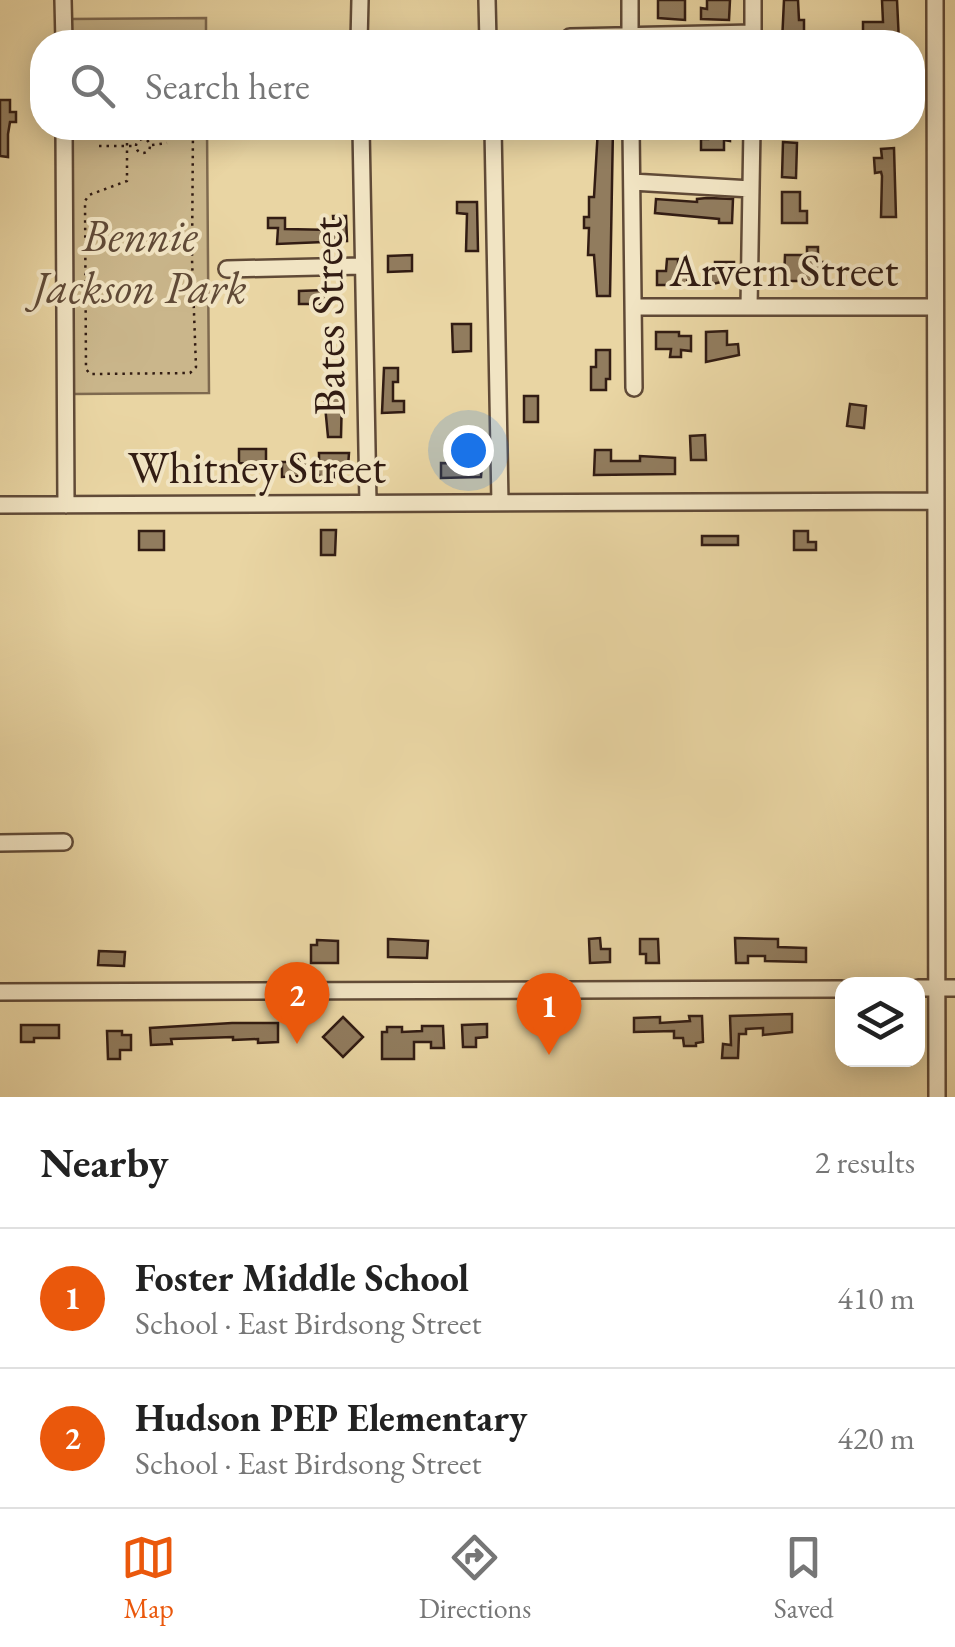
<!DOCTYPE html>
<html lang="en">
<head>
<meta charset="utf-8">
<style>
  :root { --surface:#fff; --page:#f6f6f6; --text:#222; --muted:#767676; --line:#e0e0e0; --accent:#ea580c }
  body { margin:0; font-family:"EB Garamond",serif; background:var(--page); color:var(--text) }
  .controls { position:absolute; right:30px; bottom:30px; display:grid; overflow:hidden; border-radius:20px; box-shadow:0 5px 25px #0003 }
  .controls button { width:90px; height:90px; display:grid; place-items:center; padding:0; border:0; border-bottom:2px solid var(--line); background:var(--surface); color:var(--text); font:50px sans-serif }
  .you { position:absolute; left:468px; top:450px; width:35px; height:35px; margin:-25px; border:8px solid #fff; border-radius:50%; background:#1a73e8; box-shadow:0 0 0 15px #1a73e833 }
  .badge { display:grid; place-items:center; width:65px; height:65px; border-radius:50%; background:var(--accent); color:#fff; font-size:32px; font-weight:700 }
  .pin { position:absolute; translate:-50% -82px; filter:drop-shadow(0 2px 5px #0008) }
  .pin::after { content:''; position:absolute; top:52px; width:35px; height:30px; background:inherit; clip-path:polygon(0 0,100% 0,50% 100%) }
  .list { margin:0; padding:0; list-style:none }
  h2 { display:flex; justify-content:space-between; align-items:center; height:130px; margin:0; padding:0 40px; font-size:42px }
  h2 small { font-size:32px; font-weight:400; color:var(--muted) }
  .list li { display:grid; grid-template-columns:65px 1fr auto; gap:30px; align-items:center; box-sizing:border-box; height:140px; padding:0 40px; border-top:2px solid var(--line) }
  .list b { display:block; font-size:38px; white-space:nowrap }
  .list p { margin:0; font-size:32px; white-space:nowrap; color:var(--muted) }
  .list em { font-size:32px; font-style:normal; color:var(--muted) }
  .icon { flex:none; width:55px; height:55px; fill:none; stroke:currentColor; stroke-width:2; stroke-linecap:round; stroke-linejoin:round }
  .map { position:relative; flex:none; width:955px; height:1097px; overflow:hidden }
  .search { position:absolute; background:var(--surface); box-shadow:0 5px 25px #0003; left:30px; right:30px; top:30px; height:110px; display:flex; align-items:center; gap:25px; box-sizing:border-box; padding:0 35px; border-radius:40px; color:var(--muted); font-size:38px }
  .sheet { height:410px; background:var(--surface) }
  nav { display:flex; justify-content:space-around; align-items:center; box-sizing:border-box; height:140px; border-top:2px solid var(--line); background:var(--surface); font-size:28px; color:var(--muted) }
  nav a { display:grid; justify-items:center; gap:5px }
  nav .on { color:var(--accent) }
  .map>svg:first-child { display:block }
  .green { fill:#cab68b; stroke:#7e694f; stroke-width:2.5 }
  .building { fill:#917c5e; stroke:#321c13; stroke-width:2.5 }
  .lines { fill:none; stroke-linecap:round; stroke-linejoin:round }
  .minor-casing { stroke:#604a37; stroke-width:20 }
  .path { stroke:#321c13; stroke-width:2.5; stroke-dasharray:2.5 5; stroke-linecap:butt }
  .minor { stroke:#f1e4c3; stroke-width:15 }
  .labels { text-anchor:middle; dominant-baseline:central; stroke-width:8; stroke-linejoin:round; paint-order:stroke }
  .park-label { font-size:45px; font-style:italic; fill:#604a37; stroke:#f1e4c3 }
  .street-label { font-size:45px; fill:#321c13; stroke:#f1e4c3 }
</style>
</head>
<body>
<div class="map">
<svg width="955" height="1097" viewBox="0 0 955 1097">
  <rect width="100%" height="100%" fill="#e9d5a3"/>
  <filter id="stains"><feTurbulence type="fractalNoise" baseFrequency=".002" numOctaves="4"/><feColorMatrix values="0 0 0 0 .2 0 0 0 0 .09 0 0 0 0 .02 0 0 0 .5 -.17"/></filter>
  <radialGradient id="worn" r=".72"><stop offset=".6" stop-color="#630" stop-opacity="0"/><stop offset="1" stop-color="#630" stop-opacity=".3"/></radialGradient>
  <path class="green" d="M206,18V42H70V19Z
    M71,128H207L209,393L73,394Z"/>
  <path class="building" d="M658,0H685V20L658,18Z
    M707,0H730L729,20L701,19V8L707,9Z
    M784,0H798L799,20H804V42H782Z
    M882,0H897L899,42H863V22H883Z
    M0,100H10V112H16V122H10L8,134V157L0,156Z
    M598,128H613L610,296H597L594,255H588L589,228H584V217H589V197H594Z
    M708,128H730V141L724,140V150H701V139H708Z
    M783,142L797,143L796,178L782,177Z
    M894,148L896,217H881L882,176L881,172L875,173L874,158H882L881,149Z
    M782,192H800V211H807V223H782Z
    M707,198L733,199L732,223H719V219L655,213L656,199L697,202V199Z
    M457,202H477L478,251H466L467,214L457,213Z
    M333,216H346L347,241L277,244L278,228H268V218H285V229L334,230Z
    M807,247H818V262H823V281H784L785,255H807Z
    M412,255V271L388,272V256Z
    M667,259H678V271H688L687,285H657V271H666Z
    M715,262H734V275H725V281L709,285V268H715Z
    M326,290L327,304H299V291Z
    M452,324H471V351L453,352Z
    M727,331V345L738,344L739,355L706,362V332Z
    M656,332H679V336H691V351L681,350V357H670L671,349H656Z
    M596,350H610V379H606V390H591V367H596Z
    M384,368H398V382H393V401H404V412L382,413Z
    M324,395H342L341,437H328Z
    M524,396H538V422H524Z
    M850,404L866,406L864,428L847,426Z
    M705,435L706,460H691L690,436Z
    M239,449H266V464L239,463Z
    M595,450H611V461H640V456L675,458V474L594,475Z
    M319,453H349L348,467H334V480L319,479V475L282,477V462H289V457H298V462H319Z
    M441,463L482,464L481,477L441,478Z
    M321,530H336L335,555H321Z
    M139,531H164V550H139Z
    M794,531H808V542H816V550H794Z
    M702,536H738V545H702Z
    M600,938L601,949H610V962L590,963L589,939Z
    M735,938L778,939V947L806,948V962L765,961V956H748V963H736Z
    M388,939L428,941L427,958L388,957Z
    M640,939H658L659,963H646V954H640Z
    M317,940L338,941V963H311V945H317Z
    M99,951L125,952L124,966L98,965Z
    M792,1014V1032L763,1035V1028L746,1029V1034H739L738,1058H722L723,1044L731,1045L730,1016Z
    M689,1016H702L703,1042L696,1043V1046H684L683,1038H674V1031L634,1032V1018L660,1017V1023L690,1021Z
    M343,1017L363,1037L343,1057L323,1037Z
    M232,1023H278V1042L258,1043V1039L233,1040V1037L171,1039L172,1044L151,1045L150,1028Z
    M487,1024V1037L476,1038V1047H463L462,1025Z
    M21,1025H59V1038H34V1042H21Z
    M422,1026H443L444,1048H431V1042H414V1059H382V1032H387V1027H402V1032L422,1031Z
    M107,1031H122V1035H131V1050H120V1059H108Z"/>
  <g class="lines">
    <defs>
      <path id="minor" d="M63,0L64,42
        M487,0L488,42
        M630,0V42
        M935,0L937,1097
        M570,37L753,33
        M359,42L360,0
        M391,42H487
        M753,42V0
        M64,128L66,505
        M361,128L368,503
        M493,128L500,503
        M631,128L634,388
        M632,182L751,189
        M227,269L362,266
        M634,307H935
        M749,307L752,128
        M0,505L935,501
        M0,843L64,842
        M918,988H955
        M0,992L842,989"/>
    </defs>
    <use href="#minor" class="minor-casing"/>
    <path class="path" d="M117,42L158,39L170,42
      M127,128V181L89,195L85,201L86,369L90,374L190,373L196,367L192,259L193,128
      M142,128L143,137
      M136 146a7 7 0 1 1 14 0a7 7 0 1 1-14 0Z
      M152,145L167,143
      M99,146H136"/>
    <use href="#minor" class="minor"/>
  </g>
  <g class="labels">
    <g class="park-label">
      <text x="140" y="235">Bennie<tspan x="140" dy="52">Jackson Park</tspan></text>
    </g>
    <g class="street-label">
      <text x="784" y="270">Arvern Street</text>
      <text transform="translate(327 316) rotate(-91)">Bates Street</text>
      <text x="257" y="467">Whitney Street</text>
    </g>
  </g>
  <rect width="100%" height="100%" filter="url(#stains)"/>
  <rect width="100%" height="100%" fill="url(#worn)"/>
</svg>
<div class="controls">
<button><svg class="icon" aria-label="layers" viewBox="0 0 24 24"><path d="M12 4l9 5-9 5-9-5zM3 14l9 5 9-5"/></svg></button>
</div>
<div class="you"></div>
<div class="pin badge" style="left:549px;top:1055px">1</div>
<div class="pin badge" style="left:297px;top:1044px">2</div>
<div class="search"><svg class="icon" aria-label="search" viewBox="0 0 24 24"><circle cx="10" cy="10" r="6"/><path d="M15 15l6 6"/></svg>Search here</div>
</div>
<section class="sheet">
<h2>Nearby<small>2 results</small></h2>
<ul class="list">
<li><span class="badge">1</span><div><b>Foster Middle School</b><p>School · East Birdsong Street</p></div><em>410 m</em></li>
<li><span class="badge">2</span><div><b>Hudson PEP Elementary</b><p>School · East Birdsong Street</p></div><em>420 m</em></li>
</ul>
</section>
<nav>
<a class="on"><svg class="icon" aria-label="map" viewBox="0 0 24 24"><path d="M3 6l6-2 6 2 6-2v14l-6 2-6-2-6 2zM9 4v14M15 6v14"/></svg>Map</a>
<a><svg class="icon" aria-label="directions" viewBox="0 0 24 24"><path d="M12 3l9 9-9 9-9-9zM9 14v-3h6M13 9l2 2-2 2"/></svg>Directions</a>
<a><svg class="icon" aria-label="saved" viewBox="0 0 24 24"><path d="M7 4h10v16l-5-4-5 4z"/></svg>Saved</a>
</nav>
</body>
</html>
